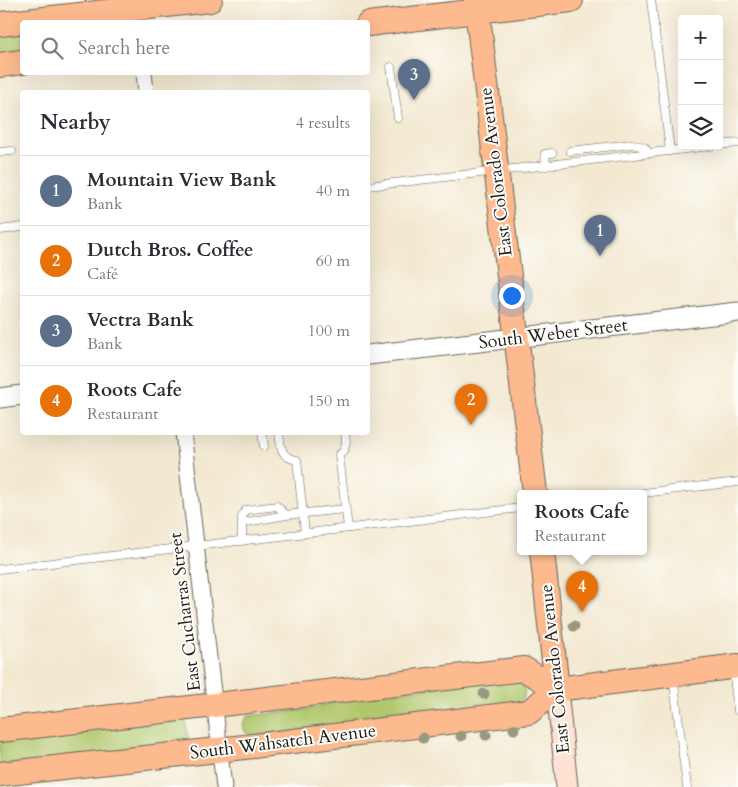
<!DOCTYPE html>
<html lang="en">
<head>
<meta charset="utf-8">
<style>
  :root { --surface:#fff; --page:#f2f2f3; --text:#2b2b33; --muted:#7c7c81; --line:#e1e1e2; --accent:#d1495b }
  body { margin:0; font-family:Cardo,serif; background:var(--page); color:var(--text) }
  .controls { position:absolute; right:15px; top:15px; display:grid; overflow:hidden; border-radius:5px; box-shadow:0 5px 20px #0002 }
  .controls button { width:45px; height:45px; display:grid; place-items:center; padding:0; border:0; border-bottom:1px solid var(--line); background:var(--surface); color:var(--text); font:25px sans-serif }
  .you { position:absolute; left:511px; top:295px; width:18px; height:18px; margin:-12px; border:4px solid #fff; border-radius:50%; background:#1a73e8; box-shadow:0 0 0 8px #1a73e833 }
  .badge { display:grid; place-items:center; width:32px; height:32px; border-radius:50%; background:var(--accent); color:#fff; font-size:16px; font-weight:700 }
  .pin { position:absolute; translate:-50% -41px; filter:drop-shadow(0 1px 2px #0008) }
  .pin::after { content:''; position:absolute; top:26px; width:18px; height:15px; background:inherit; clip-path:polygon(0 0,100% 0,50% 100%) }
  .popup { position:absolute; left:517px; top:490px; width:130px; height:65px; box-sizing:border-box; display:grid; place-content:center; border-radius:5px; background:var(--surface); filter:drop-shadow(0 1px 4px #0005); font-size:16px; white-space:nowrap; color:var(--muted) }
  .popup b { font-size:19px; color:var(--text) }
  .popup::after { content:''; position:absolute; left:50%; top:100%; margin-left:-10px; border:10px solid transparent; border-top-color:var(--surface) }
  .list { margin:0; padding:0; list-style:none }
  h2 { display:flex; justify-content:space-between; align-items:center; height:65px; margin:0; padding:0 20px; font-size:21px }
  h2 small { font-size:16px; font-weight:400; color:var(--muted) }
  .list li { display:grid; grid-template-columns:32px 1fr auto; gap:15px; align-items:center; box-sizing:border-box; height:70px; padding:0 20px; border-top:1px solid var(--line) }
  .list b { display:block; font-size:19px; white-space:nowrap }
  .list p { margin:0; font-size:16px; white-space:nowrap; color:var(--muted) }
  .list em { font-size:16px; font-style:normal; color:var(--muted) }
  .icon { flex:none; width:28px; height:28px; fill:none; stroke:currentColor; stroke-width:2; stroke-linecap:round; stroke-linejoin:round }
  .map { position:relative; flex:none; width:738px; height:787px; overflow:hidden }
  .search { position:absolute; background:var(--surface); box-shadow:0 5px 20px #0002; left:20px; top:20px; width:350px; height:55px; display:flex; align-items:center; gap:12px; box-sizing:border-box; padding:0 18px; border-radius:5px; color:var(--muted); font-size:19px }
  .panel { position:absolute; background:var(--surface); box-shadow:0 5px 20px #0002; left:20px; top:90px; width:350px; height:345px; border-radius:5px }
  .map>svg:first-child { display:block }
  .green { fill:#b1c76c; stroke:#667244 }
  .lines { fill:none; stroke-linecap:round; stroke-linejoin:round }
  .service-casing { stroke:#67645b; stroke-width:9 }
  .minor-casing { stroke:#67645b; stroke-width:17 }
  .tertiary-casing { stroke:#67645b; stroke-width:21 }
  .secondary-casing { stroke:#67645b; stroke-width:23 }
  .primary-casing { stroke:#67645b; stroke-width:26 }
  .service { stroke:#fff; stroke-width:8 }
  .minor { stroke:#fff; stroke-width:15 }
  .tertiary { stroke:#fff; stroke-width:19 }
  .secondary { stroke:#fee3d2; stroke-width:21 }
  .primary { stroke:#fcba8e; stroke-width:24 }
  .tree { fill:#99997d }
  .labels { text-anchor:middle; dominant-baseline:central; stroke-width:4; stroke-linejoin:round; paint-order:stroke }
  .street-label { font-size:18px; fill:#1c1c1c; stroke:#fdfcf7 }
</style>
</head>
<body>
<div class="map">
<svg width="738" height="787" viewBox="0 0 738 787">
  <rect width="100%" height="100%" fill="#fdfcf7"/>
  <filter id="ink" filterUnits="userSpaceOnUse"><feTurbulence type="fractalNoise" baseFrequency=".02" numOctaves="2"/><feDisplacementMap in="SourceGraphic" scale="10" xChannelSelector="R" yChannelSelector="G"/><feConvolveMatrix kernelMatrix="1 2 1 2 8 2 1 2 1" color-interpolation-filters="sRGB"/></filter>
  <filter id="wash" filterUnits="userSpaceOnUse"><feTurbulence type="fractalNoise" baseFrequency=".0096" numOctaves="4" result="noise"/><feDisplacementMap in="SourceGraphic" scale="20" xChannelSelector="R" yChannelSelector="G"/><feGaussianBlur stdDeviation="1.12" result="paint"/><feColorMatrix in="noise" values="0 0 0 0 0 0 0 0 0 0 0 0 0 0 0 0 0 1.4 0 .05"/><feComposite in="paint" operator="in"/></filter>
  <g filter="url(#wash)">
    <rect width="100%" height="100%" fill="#f3e9d1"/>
    <path class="green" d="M22,31V52L0,55V33Z
      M513,677C525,684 529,693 519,704L252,736L245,732C243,725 242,721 248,716L309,709L345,698Z
      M185,716L189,744L0,765V737Z"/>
  </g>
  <g filter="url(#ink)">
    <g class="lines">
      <defs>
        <path id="service" d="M651,0L670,151
          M391,67L398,118
          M719,145L738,143
          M570,151L632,144L644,147L649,153
          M0,152L12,151
          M546,166L545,154L552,153
          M368,186L711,146
          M0,230L22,227
          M262,432L264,446
          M279,432C281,448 280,457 297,460L305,533
          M345,432L346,442L344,451L339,455L348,528
          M643,493L738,482
          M242,523L286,515L345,509
          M242,541V517L246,510L277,506L286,515
          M0,569L521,508
          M733,669L738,711
          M673,676L687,787"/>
        <path id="minor" d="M144,72L146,92
          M183,432L224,787"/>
        <path id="tertiary" d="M368,355L738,312
          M0,398L22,395"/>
        <path id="secondary" d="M557,689L567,787"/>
        <path id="primary" d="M476,0L535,493
          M0,24L210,0
          M368,24L571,0
          M0,65L22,62
          M542,551L557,689
          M0,730L524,669L557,689
          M0,774L253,746L529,712L557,689L738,666"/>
      </defs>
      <use href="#service" class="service-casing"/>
      <use href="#minor" class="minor-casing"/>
      <use href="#tertiary" class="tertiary-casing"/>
      <use href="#secondary" class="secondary-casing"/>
      <use href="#primary" class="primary-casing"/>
      <use href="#service" class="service"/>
      <use href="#minor" class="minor"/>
      <use href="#tertiary" class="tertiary"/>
      <use href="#secondary" class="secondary"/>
      <use href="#primary" class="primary"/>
    </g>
    <g class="tree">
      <circle cx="574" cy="626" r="5.5"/>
      <circle cx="484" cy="694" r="5.5"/>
      <circle cx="514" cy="729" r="5.5"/>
      <circle cx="486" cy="735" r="5.5"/>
      <circle cx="461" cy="736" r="5.5"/>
      <circle cx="423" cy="738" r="5.5"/>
    </g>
  </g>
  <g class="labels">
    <g class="street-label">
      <text transform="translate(496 172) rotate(-97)">East Colorado Avenue</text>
      <text transform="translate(553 334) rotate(-7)">South Weber Street</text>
      <text transform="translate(185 612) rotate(-97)">East Cucharras Street</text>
      <text transform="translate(555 669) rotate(-96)">East Colorado Avenue</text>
      <text transform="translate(283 742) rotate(-7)">South Wahsatch Avenue</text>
    </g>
  </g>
</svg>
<div class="controls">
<button>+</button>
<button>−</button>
<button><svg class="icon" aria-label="layers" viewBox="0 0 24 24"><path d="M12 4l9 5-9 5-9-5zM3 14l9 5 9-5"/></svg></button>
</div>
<div class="you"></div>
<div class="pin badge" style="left:600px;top:256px;background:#5c6f8a">1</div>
<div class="pin badge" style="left:471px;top:425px;background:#e8710a">2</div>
<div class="pin badge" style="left:414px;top:100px;background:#5c6f8a">3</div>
<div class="pin badge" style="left:582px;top:612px;background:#e8710a">4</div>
<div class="popup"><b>Roots Cafe</b>Restaurant</div>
<div class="search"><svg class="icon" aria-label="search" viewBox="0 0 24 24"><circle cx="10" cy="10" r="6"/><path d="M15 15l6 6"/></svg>Search here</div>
<section class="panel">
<h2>Nearby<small>4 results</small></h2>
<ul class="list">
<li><span class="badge" style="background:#5c6f8a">1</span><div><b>Mountain View Bank</b><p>Bank</p></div><em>40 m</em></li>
<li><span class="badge" style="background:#e8710a">2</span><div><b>Dutch Bros. Coffee</b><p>Café</p></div><em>60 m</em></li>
<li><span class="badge" style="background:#5c6f8a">3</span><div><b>Vectra Bank</b><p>Bank</p></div><em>100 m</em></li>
<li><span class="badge" style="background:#e8710a">4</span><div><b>Roots Cafe</b><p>Restaurant</p></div><em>150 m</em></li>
</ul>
</section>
</div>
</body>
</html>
